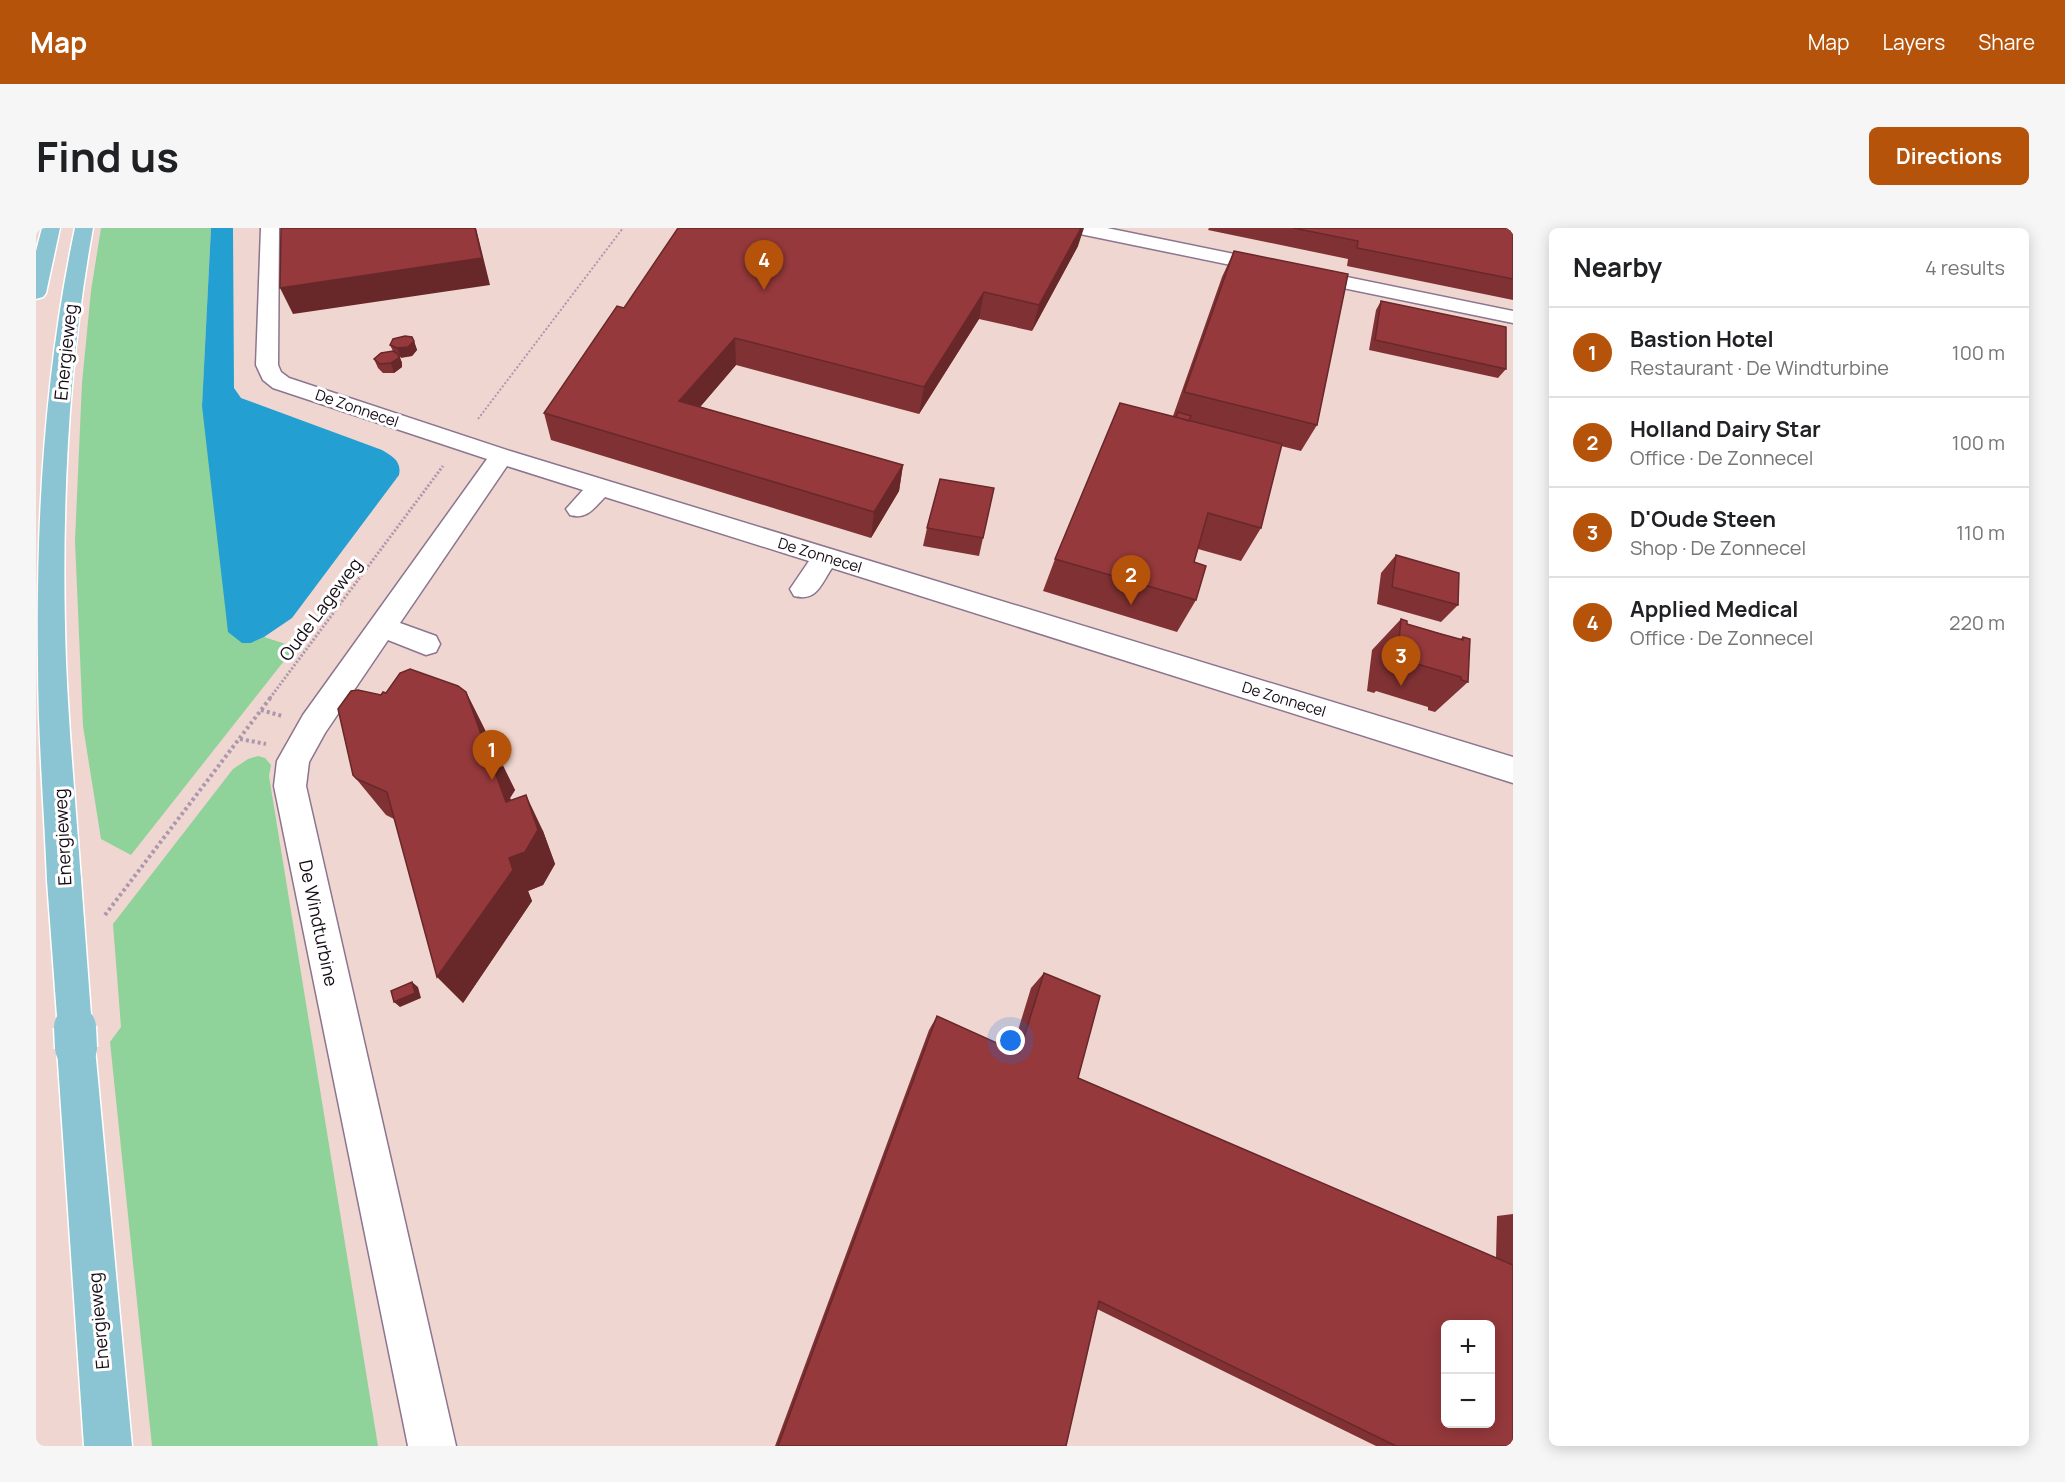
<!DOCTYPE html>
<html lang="en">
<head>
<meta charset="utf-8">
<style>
  :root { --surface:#fff; --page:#f6f6f6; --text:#202124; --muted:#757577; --line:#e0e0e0; --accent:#b45309 }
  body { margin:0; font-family:Manrope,sans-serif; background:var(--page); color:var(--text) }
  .controls { position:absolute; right:18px; bottom:18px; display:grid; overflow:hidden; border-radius:9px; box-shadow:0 3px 15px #0003 }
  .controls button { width:54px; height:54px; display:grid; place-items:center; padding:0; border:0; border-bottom:2px solid var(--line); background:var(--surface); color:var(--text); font:30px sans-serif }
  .you { position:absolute; left:975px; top:813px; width:21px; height:21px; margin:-15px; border:4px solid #fff; border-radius:50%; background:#1a73e8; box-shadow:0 0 0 9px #1a73e833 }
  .badge { display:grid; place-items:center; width:39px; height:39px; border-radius:50%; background:var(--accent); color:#fff; font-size:20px; font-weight:700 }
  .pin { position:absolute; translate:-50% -50px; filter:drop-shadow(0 2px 3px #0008) }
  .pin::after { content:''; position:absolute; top:32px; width:21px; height:18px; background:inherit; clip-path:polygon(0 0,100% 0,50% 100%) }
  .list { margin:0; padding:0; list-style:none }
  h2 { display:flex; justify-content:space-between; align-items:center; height:78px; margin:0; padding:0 24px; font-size:26px }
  h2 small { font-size:20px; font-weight:400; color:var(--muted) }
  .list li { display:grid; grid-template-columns:39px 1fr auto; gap:18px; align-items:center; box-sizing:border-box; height:90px; padding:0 24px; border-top:2px solid var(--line) }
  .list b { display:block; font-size:22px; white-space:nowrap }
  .list p { margin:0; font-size:20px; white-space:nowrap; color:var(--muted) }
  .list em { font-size:20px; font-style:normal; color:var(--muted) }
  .map { position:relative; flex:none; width:1477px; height:1218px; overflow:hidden; border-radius:9px }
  header { display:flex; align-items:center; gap:36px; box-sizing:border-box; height:84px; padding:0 30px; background:var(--accent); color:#fff }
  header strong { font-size:28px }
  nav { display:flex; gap:33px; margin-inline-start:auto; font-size:21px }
  .intro { display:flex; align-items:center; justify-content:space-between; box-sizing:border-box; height:144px; padding:0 36px }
  h1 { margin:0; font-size:42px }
  .button { padding:15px 27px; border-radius:9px; background:var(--accent); color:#fff; font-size:21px; font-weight:700 }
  main { display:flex; gap:36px; padding:0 36px }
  aside { flex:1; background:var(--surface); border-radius:9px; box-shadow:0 3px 15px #0003 }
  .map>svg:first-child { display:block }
  .industrial { fill:#f0d6d0; fill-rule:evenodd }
  .green { fill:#8fd29a }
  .water { fill:#249fd1 }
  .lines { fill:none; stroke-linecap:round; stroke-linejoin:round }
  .minor-casing { stroke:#8c758f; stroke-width:3 }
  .major-casing { stroke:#fff; stroke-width:3 }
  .path-far2 { stroke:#ac98ae; stroke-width:2; stroke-dasharray:2 2; stroke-linecap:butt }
  .path-far1 { stroke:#ac98ae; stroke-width:3; stroke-dasharray:2 2; stroke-linecap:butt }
  .path { stroke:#ac98ae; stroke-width:4; stroke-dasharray:3 3; stroke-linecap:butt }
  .minor { fill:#fff; fill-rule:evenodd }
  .major { fill:#8bc4d3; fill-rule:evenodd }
  .major-bridge-far1-casing { stroke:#fff; stroke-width:37; stroke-linecap:butt }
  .major-bridge-casing { stroke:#fff; stroke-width:45; stroke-linecap:butt }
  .major-bridge-far1 { stroke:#8bc4d3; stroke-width:34 }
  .major-bridge { stroke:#8bc4d3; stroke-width:42 }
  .wall { fill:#803134 }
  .shaded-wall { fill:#68282a }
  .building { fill:#95393c; stroke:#68282a; stroke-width:1.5; fill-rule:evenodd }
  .labels { text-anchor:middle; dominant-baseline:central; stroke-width:6; stroke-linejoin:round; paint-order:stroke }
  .far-street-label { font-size:15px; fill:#150c16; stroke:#fff }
  .street-label { font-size:18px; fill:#150c16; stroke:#fff }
</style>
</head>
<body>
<header>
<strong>Map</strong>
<nav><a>Map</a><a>Layers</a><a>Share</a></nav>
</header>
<div class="intro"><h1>Find us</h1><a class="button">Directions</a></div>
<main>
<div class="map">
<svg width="1477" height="1218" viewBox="0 0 1477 1218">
  <rect width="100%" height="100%" fill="#f6dcf9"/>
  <path class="industrial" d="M0,0H1477V1218H0ZM1410,1096H1454V1196H1410Z"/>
  <path class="green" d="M65,0H175L166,178L215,415L228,409L259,419L95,627L65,611L47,498L39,313L46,155L55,63Z
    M222,528L229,530L235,537L233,548L342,1218H116L74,814L85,799L77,696L197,541L212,531Z"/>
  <path class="water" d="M175,0H197L198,160L205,170L346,222C356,228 366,233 363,247L256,390L228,409L215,415H206L192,404L166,178Z"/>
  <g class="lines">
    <defs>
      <path id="minor" d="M225,0H243L242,137L245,144L253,150L474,223L1477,529V555L796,340C785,356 781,374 758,368L754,361L773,333L569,269C558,280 551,292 534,287L530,281L547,262L471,238L364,395L400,408L404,416L400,424L390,427L352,412L289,505L273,534L270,558L420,1218H372L238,558L241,533L267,487L451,231L237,160L227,152L220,137Z
        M1035,0H1071L1477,83V95L1044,6L1037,4Z"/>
      <path id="major" d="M6,0H24L10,65L7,69L0,71V23Z
        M39,0H57C31,142 25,290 30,434C33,507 40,580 45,652L40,663L28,667L16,663L11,652C8,579 2,507 2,434C0,289 9,142 39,0Z
        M40,801L53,807L59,820L96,1218H48L21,820L27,807Z"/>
    </defs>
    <use href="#minor" class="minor-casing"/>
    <use href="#major" class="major-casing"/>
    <path class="path-far2" d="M442,191L587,0"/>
    <path class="path-far1" d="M234,470L407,238"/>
    <path class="path" d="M225,482L246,488
      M204,511L230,516
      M69,687L235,469"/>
    <use href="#minor" class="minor"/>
    <use href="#major" class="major"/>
    <defs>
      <path id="major-bridge-far1" d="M28,652L39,801"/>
      <path id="major-bridge" d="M39,799L40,820"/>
    </defs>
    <use href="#major-bridge-far1" class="major-bridge-far1-casing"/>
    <use href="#major-bridge" class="major-bridge-casing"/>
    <use href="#major-bridge-far1" class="major-bridge-far1"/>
    <use href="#major-bridge" class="major-bridge"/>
  </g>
  <path class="wall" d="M1173,0H1477V72L1311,38L1312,31L1172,2Z
    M1042,18L996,103L943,91L883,186L700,137L664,179L867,237L863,263L835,310L515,212L508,185L588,80Z
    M1198,23L1281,197L1265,223L1245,218L1225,300L1205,333L1162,321L1158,334L1160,372L1141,404L1007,363L1019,331L1137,188L1186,49Z
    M1345,73L1470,141L1462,150L1333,122L1340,82Z
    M378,113L381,122L376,128L364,129L366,135V139L358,145H347L342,140L338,131L357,123L354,117Z
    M891,300L947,310L943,328L887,318Z
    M1360,327L1422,377L1405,394L1341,376L1345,345Z
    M1365,391L1371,396L1424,411L1427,409L1432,454L1399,484L1392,482V479L1340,463L1338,465L1331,463L1336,422Z
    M430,464L450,504L456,520L479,562L474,570L475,572L507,603L519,636L507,657L492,663L496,673L427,775L358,591L350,587L317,547L345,467L350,465Z
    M1008,745L1042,850L1460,1030L1461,988L1477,986V1218H1340L1061,1081L1030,1218H739L893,802L901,788L976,822L995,760Z"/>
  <path class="shaded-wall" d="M439,0H440L454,57L257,86L244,60Z
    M1045,0H1048L1042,18L996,103L1003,77Z
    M948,64L943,91L883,186L888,159Z
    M699,110L700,137L646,200L643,173Z
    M378,113L381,122L376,128L365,130L361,120Z
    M362,126L366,135V139L358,145L355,135Z
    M867,237L863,263L835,310L838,284Z
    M430,464L450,504L459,527L461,525L479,562L474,570L489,610L470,574Z
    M490,567L507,603L519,636L507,657L492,663L496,673L427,775L401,749L473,630Z
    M376,754L382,759L385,770L364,779L358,774Z"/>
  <path class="building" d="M245,0H439L446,30L244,60Z
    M642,0H1045L1003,77L948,64L888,159L699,110L643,173L867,237L838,284L508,185L581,78L588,80Z
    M1257,0H1477V51L1321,20L1322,13Z
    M1198,23L1312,46L1281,197L1148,164Z
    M1345,73L1470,99V141L1339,112Z
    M369,108L376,109L378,113L372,119L361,120L354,117L357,111Z
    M357,123L362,126L363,130L355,135L344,136L338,131L345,125Z
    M1084,175L1246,216L1225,300L1172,285L1158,334L1170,338L1160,372L1019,331Z
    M1142,184L1155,188L1153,193L1140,189Z
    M904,251L958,260L947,310L891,300Z
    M1360,327L1423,345L1422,377L1356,359Z
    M1365,391L1371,393V396L1405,406L1427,412V409L1434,411L1432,454L1425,452V449L1368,432V435L1361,433Z
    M374,441L422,458L430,464L450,520H456L461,525L455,533L470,574L490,567L502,602L489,624L473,630L477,642L401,749L351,564L321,551L317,547L302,481L315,463L322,462L345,467L347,464L350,465L364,445Z
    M1008,745L1064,768L1042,850L1477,1037V1218H1360L1063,1073L1030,1218H742L901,788L983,825ZM1410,1096H1455V1196H1410Z
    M376,754L379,765L358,774L355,763Z"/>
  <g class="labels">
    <g class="far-street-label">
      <text transform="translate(321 180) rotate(19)">De Zonnecel</text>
      <text transform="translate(784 327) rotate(17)">De Zonnecel</text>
      <text transform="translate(1248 471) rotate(17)">De Zonnecel</text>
    </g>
    <g class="street-label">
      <text transform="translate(29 124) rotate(-84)">Energieweg</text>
      <text transform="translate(284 381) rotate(-53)">Oude Lageweg</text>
      <text transform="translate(26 609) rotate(-93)">Energieweg</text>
      <text transform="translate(283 695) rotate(78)">De Windturbine</text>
      <text transform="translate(62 1093) rotate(-95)">Energieweg</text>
    </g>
  </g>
</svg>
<div class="controls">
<button>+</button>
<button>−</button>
</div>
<div class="you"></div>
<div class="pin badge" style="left:456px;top:552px">1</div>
<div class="pin badge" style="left:1095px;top:377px">2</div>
<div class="pin badge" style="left:1365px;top:458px">3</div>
<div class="pin badge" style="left:728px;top:62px">4</div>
</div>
<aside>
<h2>Nearby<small>4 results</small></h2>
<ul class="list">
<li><span class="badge">1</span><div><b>Bastion Hotel</b><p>Restaurant · De Windturbine</p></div><em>100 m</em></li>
<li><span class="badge">2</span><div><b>Holland Dairy Star</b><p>Office · De Zonnecel</p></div><em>100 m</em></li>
<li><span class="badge">3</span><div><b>D'Oude Steen</b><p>Shop · De Zonnecel</p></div><em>110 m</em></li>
<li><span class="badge">4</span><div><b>Applied Medical</b><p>Office · De Zonnecel</p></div><em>220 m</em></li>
</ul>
</aside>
</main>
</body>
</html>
